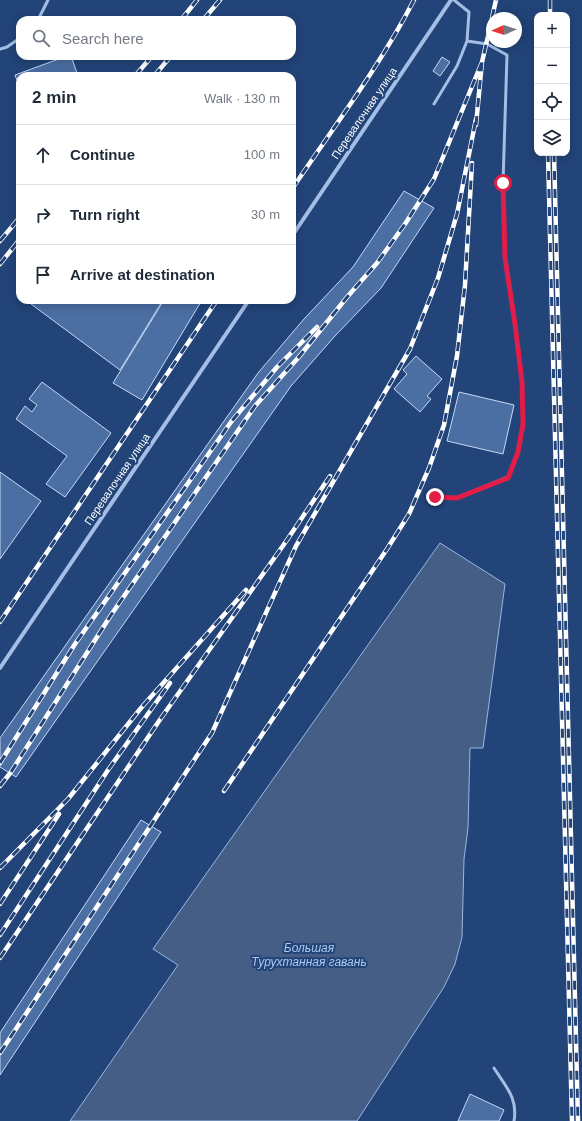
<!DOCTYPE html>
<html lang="en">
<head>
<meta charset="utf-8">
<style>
  :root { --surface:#fff; --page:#f6f6f7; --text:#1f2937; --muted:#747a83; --line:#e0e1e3 }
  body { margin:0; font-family:Helvetica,sans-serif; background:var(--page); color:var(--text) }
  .controls { position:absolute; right:12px; top:12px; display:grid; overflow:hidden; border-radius:8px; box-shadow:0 2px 10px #0003 }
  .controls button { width:36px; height:36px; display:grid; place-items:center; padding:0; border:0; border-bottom:1px solid var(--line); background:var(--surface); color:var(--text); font:20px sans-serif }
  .compass { position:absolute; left:486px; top:12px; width:36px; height:36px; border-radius:50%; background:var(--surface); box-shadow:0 2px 10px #0003; rotate:267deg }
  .stop { position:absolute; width:12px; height:12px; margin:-9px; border:3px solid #e11d48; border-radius:50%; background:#fff }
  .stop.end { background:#e11d48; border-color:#fff; box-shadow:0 1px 4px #0008 }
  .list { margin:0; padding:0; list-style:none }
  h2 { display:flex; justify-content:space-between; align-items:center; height:52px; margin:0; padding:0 16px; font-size:17px }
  h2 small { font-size:13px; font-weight:400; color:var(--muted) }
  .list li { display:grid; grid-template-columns:26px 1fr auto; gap:12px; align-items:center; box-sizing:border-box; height:60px; padding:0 16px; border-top:1px solid var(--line) }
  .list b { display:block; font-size:15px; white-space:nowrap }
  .list em { font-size:13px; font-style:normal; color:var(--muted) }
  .icon { flex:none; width:22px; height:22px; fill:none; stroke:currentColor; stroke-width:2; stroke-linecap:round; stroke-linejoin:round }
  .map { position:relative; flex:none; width:582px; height:1121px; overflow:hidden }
  .search { position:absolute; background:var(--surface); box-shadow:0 2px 10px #0003; left:16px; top:16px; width:280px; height:44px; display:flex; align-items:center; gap:10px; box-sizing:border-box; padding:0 14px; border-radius:12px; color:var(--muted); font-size:15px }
  .panel { position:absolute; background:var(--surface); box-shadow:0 2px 10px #0003; left:16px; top:72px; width:280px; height:232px; border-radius:12px }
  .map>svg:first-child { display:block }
  .water { fill:#455e85; stroke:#98b8e6 }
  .building { fill:#4b6ea3; stroke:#c7d9f4 }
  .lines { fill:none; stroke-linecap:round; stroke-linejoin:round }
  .service { stroke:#a4bee5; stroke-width:3 }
  .minor { stroke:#a4bee5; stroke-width:4 }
  .rail-casing { stroke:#fff; stroke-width:4.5 }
  .rail { stroke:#224479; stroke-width:3; stroke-dasharray:9; stroke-linecap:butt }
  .route { stroke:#e11d48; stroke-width:5 }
  .labels { text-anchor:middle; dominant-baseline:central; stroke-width:4; stroke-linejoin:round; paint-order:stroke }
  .street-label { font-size:11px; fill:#fff; stroke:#224479 }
  .water-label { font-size:12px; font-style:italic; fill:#afc8ed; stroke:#224479 }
</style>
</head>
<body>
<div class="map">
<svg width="582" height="1121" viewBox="0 0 582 1121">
  <rect width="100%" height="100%" fill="#224479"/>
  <path class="water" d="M440,543L505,584L483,748H470L468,828L464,859L462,937L455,964L444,987L357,1121H70L178,965L153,949Z"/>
  <path class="building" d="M67,56H71L78,76H20V88L15,75Z
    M442,57L450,62L440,76L433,71Z
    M404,191L434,208L381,288L334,337L291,386L16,777L0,767V738L258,373L304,319L353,267Z
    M34,300H163L120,370L31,304Z
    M164,300H202L142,400L113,383Z
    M416,356L442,379L427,396L431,399L420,412L394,389L407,374L403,370Z
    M42,382L111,433L65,497L46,484L67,456L16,419L25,406L32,412L37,405L29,399Z
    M459,392L514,405L503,454L447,441Z
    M0,472L41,501L0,559Z
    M141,820L161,832L0,1075V1033Z
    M470,1094L504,1110L499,1121H458Z"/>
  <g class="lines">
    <path class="service" d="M38,20L48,0
      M0,49L7,47L20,38
      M434,104L457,66L467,41L469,12L454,0
      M435,497L457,498L508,477L518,452L523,424L522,383L515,324L505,258L503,183L507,55L487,44L467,41
      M494,1068C506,1087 518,1098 514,1121"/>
    <path class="minor" d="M292,236L451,0
      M0,668L249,300"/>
    <defs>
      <path id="rail" d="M550,0V15
        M492,18L496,0
        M181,20L197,0
        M203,20L220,0
        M135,76L152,56
        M154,76L171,56
        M476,125L482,62L492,19
        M548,153L572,1121
        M554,153L578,1121
        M292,189C333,128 380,66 414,0
        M0,241L20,217
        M0,264L20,239
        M0,622L217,300
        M0,763L75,644L231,422L277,367L317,327
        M0,786L11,772L111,615L255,406L298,358L348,296L377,263L405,224L434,179L482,62
        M224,791L387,549L409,514L429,468L444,425L457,356L465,285L472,163
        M0,868L68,799L141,708L246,590
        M0,904L59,814
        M0,935L108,770L170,683
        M0,958L159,721L287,540L330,476
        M0,1053L212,733L296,546L410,349L438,278L457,214L476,119"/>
    </defs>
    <use href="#rail" class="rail-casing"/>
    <use href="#rail" class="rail"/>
  </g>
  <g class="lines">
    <path class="route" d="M435,497L457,498L508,478L518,452L523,424L522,382L515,324L505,258L503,183"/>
  </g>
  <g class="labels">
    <g class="street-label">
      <text transform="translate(364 113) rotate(-56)">Перевалочная улица</text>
      <text transform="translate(117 479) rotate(-56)">Перевалочная улица</text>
    </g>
    <g class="water-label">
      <text x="309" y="948">Большая<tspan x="309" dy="14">Турухтанная гавань</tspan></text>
    </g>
  </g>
</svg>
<div class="controls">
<button>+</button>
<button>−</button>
<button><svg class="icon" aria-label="locate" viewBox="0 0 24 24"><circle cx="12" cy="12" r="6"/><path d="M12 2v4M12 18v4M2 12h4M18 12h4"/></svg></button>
<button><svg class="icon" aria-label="layers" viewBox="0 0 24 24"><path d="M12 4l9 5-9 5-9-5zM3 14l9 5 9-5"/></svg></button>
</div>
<svg class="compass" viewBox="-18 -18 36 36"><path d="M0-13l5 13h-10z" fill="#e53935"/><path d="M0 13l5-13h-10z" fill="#747a83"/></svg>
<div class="stop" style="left:503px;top:183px"></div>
<div class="stop end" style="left:435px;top:497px"></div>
<div class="search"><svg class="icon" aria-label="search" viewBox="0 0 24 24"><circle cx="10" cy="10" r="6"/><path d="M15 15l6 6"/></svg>Search here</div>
<section class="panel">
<h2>2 min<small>Walk · 130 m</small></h2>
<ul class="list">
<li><svg class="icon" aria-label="ahead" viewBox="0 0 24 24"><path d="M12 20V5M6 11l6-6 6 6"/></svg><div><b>Continue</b></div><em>100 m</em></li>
<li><svg class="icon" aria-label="right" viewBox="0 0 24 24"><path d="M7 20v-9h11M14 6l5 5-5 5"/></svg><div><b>Turn right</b></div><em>30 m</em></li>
<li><svg class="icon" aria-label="arrive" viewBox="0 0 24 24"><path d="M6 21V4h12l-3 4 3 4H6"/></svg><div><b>Arrive at destination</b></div></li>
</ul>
</section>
</div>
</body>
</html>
